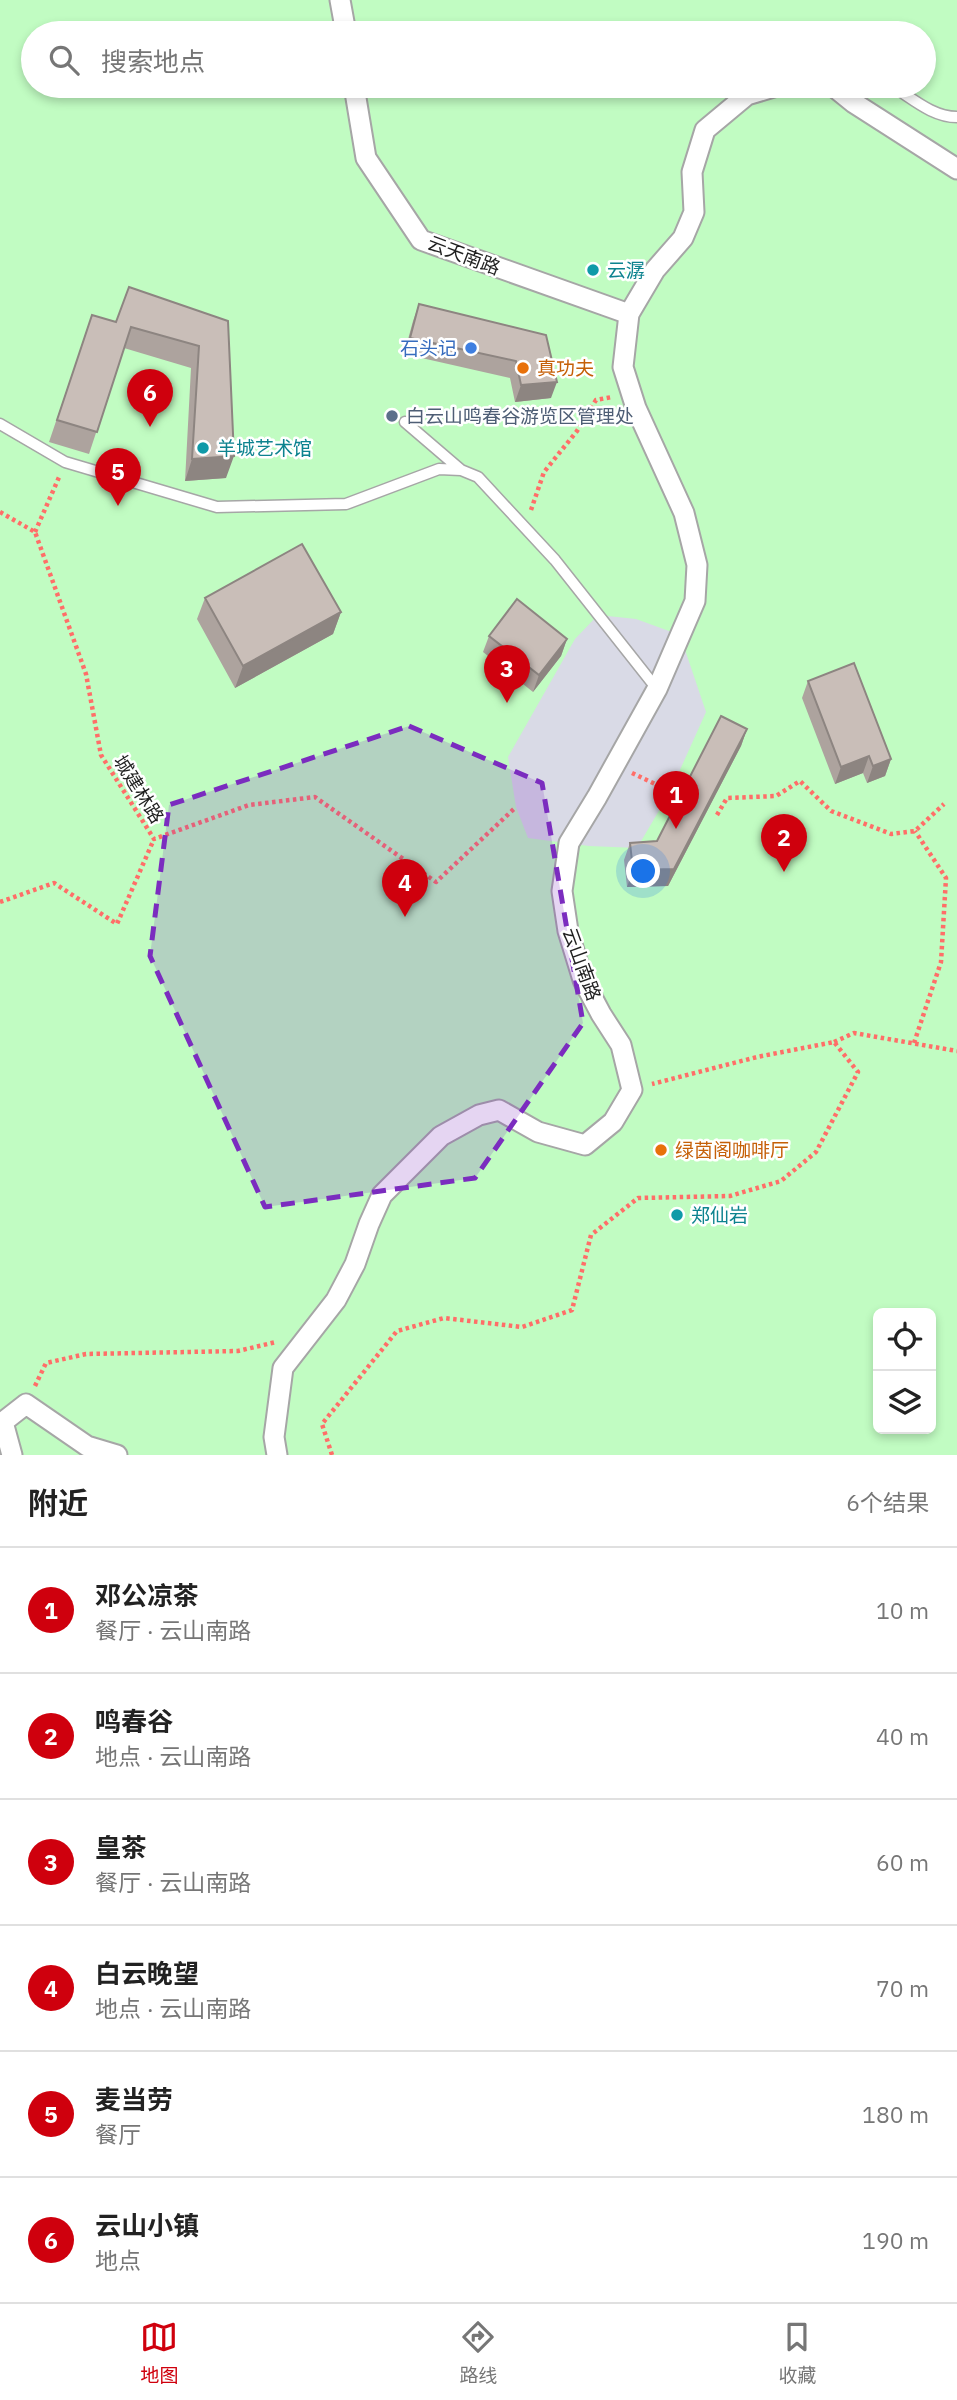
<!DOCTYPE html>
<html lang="zh">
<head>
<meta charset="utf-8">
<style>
  :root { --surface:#fff; --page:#f6f6f6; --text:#222; --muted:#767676; --line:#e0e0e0; --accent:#cf000d }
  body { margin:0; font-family:"IBM Plex Sans","Noto Sans SC",sans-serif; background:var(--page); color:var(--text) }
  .controls { position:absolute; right:21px; bottom:21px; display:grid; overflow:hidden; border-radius:10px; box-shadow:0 4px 10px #0003 }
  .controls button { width:63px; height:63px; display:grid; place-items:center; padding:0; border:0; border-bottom:2px solid var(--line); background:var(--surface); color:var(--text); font:35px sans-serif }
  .you { position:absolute; left:644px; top:872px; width:24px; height:24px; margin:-18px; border:5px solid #fff; border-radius:50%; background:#1a73e8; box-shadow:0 0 0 10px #1a73e833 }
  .badge { display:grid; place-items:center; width:46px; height:46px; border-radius:50%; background:var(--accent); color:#fff; font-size:23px; font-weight:700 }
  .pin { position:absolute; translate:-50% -58px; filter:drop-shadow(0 2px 4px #0008) }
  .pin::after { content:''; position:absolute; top:37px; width:24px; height:21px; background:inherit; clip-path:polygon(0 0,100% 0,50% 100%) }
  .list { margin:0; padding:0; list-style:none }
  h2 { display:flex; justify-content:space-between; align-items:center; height:91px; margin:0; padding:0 28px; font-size:30px }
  h2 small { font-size:23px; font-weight:400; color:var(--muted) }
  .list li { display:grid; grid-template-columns:46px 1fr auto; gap:21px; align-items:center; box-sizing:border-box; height:126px; padding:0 28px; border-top:2px solid var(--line) }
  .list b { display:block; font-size:26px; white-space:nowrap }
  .list p { margin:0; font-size:23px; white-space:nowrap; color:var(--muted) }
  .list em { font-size:23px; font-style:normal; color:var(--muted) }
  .icon { flex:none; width:38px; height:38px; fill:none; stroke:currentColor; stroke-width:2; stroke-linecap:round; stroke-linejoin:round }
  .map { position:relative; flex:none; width:957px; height:1455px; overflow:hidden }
  .search { position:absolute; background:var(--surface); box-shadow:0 4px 10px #0003; left:21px; right:21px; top:21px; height:77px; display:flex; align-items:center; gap:18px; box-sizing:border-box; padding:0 24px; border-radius:38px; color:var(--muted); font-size:26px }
  .sheet { height:847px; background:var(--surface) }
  nav { display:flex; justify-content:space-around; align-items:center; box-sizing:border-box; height:98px; border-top:2px solid var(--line); background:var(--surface); font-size:19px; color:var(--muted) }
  nav a { display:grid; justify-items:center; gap:4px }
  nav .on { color:var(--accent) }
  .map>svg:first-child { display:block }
  .park { fill:#c1fcc2; fill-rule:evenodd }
  .plaza { fill:#d9dae6 }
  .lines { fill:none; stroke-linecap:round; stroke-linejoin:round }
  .service-casing { stroke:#a6a6a6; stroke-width:13 }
  .minor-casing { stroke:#a6a6a6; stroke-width:23 }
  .path { stroke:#ff6e68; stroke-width:4.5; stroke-dasharray:3.5 3.5; stroke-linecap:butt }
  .service { stroke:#fff; stroke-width:10 }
  .minor { stroke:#fff; stroke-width:19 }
  .wall { fill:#ada39e }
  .shaded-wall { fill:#8d8581 }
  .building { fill:#c9beb8; stroke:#8d8581; stroke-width:2 }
  .marked { fill:#7b2cbf; fill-opacity:0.2; stroke:#7b2cbf; stroke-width:5; stroke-dasharray:14 9; stroke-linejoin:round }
  .culture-dot { fill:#0f9aa8; stroke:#fff; stroke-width:2.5 }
  .shop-dot { fill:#3f7fe0; stroke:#fff; stroke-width:2.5 }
  .food-dot { fill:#e8710a; stroke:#fff; stroke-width:2.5 }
  .service-dot { fill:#5c6f8a; stroke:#fff; stroke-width:2.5 }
  .labels { text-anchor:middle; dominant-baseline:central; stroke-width:5; stroke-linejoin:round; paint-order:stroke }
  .street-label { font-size:19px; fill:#1f1f1f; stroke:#fff }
  .culture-label { font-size:19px; fill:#0d838f; stroke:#fff; text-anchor:start }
  .shop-label { font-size:19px; fill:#366cbe; stroke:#fff; text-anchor:end }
  .food-label { font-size:19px; fill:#c56008; stroke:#fff; text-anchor:start }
  .service-label { font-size:19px; fill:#4e5e75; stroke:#fff; text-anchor:start }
</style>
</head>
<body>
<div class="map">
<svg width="957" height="1455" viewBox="0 0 957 1455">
  <rect width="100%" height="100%" fill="#f0ece5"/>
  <path class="park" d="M0,0H957V1455H0ZM33,33H924V86H33ZM878,1313H931V1429H878Z"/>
  <path class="plaza" d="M598,615L636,619L680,635L706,712L670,792L637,848L589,846L528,838L516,807L508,757L575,639Z"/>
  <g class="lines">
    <defs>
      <path id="service" d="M892,86C912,98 932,117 957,117
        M405,422L461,470
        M0,424L65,462L217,507L346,504L439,469L461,470L478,477L555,560L657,689"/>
      <path id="minor" d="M340,0L346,33
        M354,86L366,158L421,240L629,314
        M833,86L854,103L957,169
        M12,1455L3,1422L26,1404L87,1446L117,1455
        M277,1455L274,1437L283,1368L336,1300L355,1264L369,1224L382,1195L441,1136L479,1115L499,1110L538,1132L585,1145L613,1122L632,1090L621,1045L601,1014L583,980L568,931L562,891L569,843L597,797L657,689L695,601L697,565L684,513L636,408L623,367L629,314L655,270L683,238L694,212L692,172L705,130L747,95L777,86"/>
    </defs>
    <use href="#service" class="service-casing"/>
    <use href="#minor" class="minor-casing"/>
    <path class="path" d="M531,510L544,472L577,431L596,400L612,397
      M0,512L35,532L86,674L101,755L154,839L249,805L315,797L436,882L516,807
      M35,532L60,475
      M632,773L676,794
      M717,815L727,798L776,796L800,781L831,811L891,834L915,831L944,804
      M0,902L54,883L117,924L154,839
      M834,1042L854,1033L957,1051
      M914,1043L941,962L946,878L915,831
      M35,1386L46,1363L86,1354L238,1351L276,1342
      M332,1455L322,1424L397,1331L444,1318L522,1327L572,1310L591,1235L638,1198L730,1196L781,1181L816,1152L858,1072L834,1042L757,1057L652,1084"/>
    <use href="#service" class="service"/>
    <use href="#minor" class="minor"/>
  </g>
  <path class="wall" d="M419,304L546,335L551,398L515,402L510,378L404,354L413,321Z
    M92,315L116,322L228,321L226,478L185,481L191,368L124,348L89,454L49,442Z
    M205,598L341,612L333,634L235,688L197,619Z
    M489,636L567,639L561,656L533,692L483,652Z
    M808,681L891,759L885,776L867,783L863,773L835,784L802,698Z
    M747,729L741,746L668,886L627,887L624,860L630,843L657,841Z"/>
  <path class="shaded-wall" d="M557,382L551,398L515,402L521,385Z
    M234,456L226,478L185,481L192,459Z
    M341,612L333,634L235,688L243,666Z
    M567,639L561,656L533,692L539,675Z
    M747,729L741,746L668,886L627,887L633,870Z
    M869,756L863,773L835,784L841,767Z
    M891,759L885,776L867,783L873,766Z"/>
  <path class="building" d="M129,287L228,321L234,456L192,459L199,346L131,327L97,432L57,420L92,315L116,322Z
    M419,304L546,335L557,382L521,385L516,361L410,338Z
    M302,544L341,612L243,666L205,598Z
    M517,599L567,639L539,675L489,636Z
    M854,663L891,759L873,766L869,756L841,767L808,681Z
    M721,716L747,729L674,869L633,870L630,843L657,841Z"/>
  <path class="marked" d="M409,726L542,783L583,1023L475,1178L265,1207L150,956L169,805Z"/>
  <g class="culture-dot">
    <circle cx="593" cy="270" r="7"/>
    <circle cx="203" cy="448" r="7"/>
    <circle cx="677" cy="1215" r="7"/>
  </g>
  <circle class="shop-dot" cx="471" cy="348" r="7"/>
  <g class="food-dot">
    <circle cx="523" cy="368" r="7"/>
    <circle cx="661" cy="1150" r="7"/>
  </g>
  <circle class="service-dot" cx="392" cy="416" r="7"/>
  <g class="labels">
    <g class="street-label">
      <text transform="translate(464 255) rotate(21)">云天南路</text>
      <text transform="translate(139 789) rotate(58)">城建林路</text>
      <text transform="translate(582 964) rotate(70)">云山南路</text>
    </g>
    <g class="culture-label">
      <text x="607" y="270">云潺</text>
      <text x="217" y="448">羊城艺术馆</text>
      <text x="691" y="1215">郑仙岩</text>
    </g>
    <g class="shop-label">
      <text x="457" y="348">石头记</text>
    </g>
    <g class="food-label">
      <text x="537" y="368">真功夫</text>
      <text x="675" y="1150">绿茵阁咖啡厅</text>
    </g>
    <g class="service-label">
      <text x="406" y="416">白云山鸣春谷游览区管理处</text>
    </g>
  </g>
</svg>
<div class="controls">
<button><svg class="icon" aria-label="locate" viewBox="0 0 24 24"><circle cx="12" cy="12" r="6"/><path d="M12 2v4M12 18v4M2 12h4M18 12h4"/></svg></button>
<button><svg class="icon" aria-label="layers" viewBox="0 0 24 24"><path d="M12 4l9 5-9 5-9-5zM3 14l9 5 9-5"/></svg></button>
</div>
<div class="you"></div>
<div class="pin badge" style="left:676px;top:829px">1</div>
<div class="pin badge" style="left:784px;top:872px">2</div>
<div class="pin badge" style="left:507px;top:703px">3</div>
<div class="pin badge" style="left:405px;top:917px">4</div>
<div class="pin badge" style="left:118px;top:506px">5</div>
<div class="pin badge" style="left:150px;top:427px">6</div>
<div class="search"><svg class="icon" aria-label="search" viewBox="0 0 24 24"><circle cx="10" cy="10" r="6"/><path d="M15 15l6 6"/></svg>搜索地点</div>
</div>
<section class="sheet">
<h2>附近<small>6个结果</small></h2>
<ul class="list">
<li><span class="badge">1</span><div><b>邓公凉茶</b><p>餐厅 · 云山南路</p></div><em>10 m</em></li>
<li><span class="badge">2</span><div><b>鸣春谷</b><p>地点 · 云山南路</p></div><em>40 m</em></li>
<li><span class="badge">3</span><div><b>皇茶</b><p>餐厅 · 云山南路</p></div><em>60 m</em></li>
<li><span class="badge">4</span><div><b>白云晚望</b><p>地点 · 云山南路</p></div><em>70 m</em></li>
<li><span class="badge">5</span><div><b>麦当劳</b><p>餐厅</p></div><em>180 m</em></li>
<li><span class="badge">6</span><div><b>云山小镇</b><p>地点</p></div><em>190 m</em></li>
</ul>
</section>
<nav>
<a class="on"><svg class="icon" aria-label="map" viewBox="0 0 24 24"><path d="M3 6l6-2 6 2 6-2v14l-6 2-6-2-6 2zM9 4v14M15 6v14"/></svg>地图</a>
<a><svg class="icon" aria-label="directions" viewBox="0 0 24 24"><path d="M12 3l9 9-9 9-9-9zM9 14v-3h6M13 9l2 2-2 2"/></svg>路线</a>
<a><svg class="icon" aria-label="saved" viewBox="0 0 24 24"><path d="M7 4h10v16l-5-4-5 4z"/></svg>收藏</a>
</nav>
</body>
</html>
